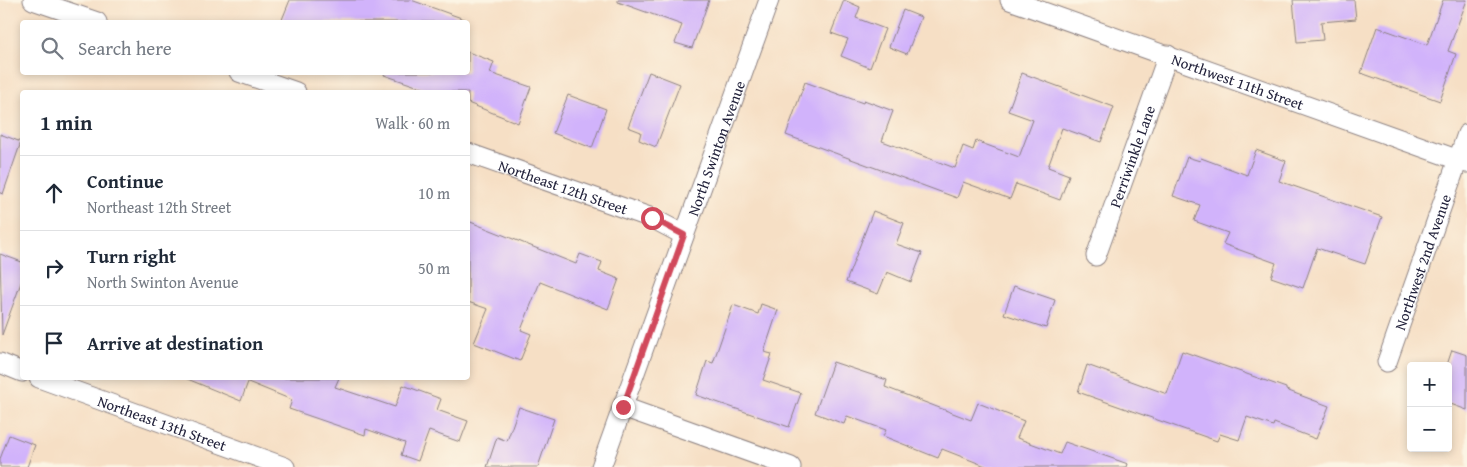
<!DOCTYPE html>
<html lang="en">
<head>
<meta charset="utf-8">
<style>
  :root { --surface:#fff; --page:#f2f2f3; --text:#1f2937; --muted:#747a83; --line:#e0e1e3 }
  body { margin:0; font-family:"Gentium Book Plus",serif; background:var(--page); color:var(--text) }
  .controls { position:absolute; right:15px; bottom:15px; display:grid; overflow:hidden; border-radius:5px; box-shadow:0 2px 8px #0003 }
  .controls button { width:45px; height:45px; display:grid; place-items:center; padding:0; border:0; border-bottom:1px solid var(--line); background:var(--surface); color:var(--text); font:25px sans-serif }
  .stop { position:absolute; width:15px; height:15px; margin:-11px; border:4px solid #d1495b; border-radius:50%; background:#fff }
  .stop.end { background:#d1495b; border-color:#fff; box-shadow:0 1px 5px #0008 }
  .list { margin:0; padding:0; list-style:none }
  h2 { display:flex; justify-content:space-between; align-items:center; height:65px; margin:0; padding:0 20px; font-size:21px }
  h2 small { font-size:16px; font-weight:400; color:var(--muted) }
  .list li { display:grid; grid-template-columns:32px 1fr auto; gap:15px; align-items:center; box-sizing:border-box; height:75px; padding:0 20px; border-top:1px solid var(--line) }
  .list b { display:block; font-size:19px; white-space:nowrap }
  .list p { margin:0; font-size:16px; white-space:nowrap; color:var(--muted) }
  .list em { font-size:16px; font-style:normal; color:var(--muted) }
  .icon { flex:none; width:28px; height:28px; fill:none; stroke:currentColor; stroke-width:2; stroke-linecap:round; stroke-linejoin:round }
  .map { position:relative; flex:none; width:1467px; height:467px; overflow:hidden }
  .search { position:absolute; background:var(--surface); box-shadow:0 2px 8px #0003; left:20px; top:20px; width:450px; height:55px; display:flex; align-items:center; gap:12px; box-sizing:border-box; padding:0 18px; border-radius:5px; color:var(--muted); font-size:19px }
  .panel { position:absolute; background:var(--surface); box-shadow:0 2px 8px #0003; left:20px; top:90px; width:450px; height:290px; border-radius:5px }
  .map>svg:first-child { display:block }
  .building { fill:#d1b3fb }
  .lines { fill:none; stroke-linecap:round; stroke-linejoin:round }
  .minor-casing { stroke:#8c8080; stroke-width:21 }
  .minor { stroke:#fff; stroke-width:19 }
  .route { stroke:#d1495b; stroke-width:6 }
  .labels { text-anchor:middle; dominant-baseline:central; stroke-width:5; stroke-linejoin:round; paint-order:stroke }
  .street-label { font-size:15px; fill:#22223b; stroke:#fcf5e5 }
</style>
</head>
<body>
<div class="map">
<svg width="1467" height="467" viewBox="0 0 1467 467">
  <rect width="100%" height="100%" fill="#fcf5e5"/>
  <filter id="ink" filterUnits="userSpaceOnUse"><feTurbulence type="fractalNoise" baseFrequency=".02" numOctaves="2"/><feDisplacementMap in="SourceGraphic" scale="10" xChannelSelector="R" yChannelSelector="G"/><feConvolveMatrix kernelMatrix="1 2 1 2 8 2 1 2 1" color-interpolation-filters="sRGB"/></filter>
  <filter id="wash" filterUnits="userSpaceOnUse"><feTurbulence type="fractalNoise" baseFrequency=".0096" numOctaves="4" result="noise"/><feDisplacementMap in="SourceGraphic" scale="20" xChannelSelector="R" yChannelSelector="G"/><feGaussianBlur stdDeviation="1.12" result="paint"/><feColorMatrix in="noise" values="0 0 0 0 0 0 0 0 0 0 0 0 0 0 0 0 0 1.4 0 .05"/><feComposite in="paint" operator="in"/></filter>
  <g filter="url(#wash)">
    <rect width="100%" height="100%" fill="#f6dfc5"/>
    <g id="blocks">
      <path class="building" d="M290,0H411L467,20L466,22H281Z
        M618,0H709L692,48L675,43L682,25L618,2Z
        M844,0L860,7L856,18L885,29L870,68L841,56L848,39L831,33Z
        M1293,0H1354L1356,19L1321,22L1323,40L1297,42Z
        M1443,0H1467L1448,51L1456,54L1440,101L1361,73L1377,27L1427,45Z
        M903,10L921,17L907,54L889,47Z
        M468,52L494,62L490,73L531,87L518,123L468,103V92H434L384,75L385,72H468Z
        M649,72L680,84L656,147L639,140L641,132L628,127Z
        M1022,73L1114,107L1101,142L1062,128L1048,167L1069,175L1060,200L1016,184L1010,199L963,182L957,198L786,135L805,82L863,103L864,100L893,111L882,141L955,168L963,146L973,150L976,141L1019,157L1033,120L1008,111Z
        M568,95L606,109L592,148L553,133Z
        M0,134L21,142L3,194L0,193Z
        M1256,150L1286,161L1279,181L1382,217L1365,264L1317,248L1303,288L1271,277L1276,263L1223,244L1228,233L1194,221L1200,205L1173,196L1187,157L1200,161L1201,158L1247,175Z
        M873,211L904,223L896,244L922,253L911,282L887,272L878,294L846,282Z
        M468,221L576,264L580,254L602,262L599,271L619,279L608,309L540,282L521,330L531,334L520,361L474,343L488,309L468,302Z
        M0,254L22,262V280L2,335Z
        M1014,286L1055,300L1046,328L1004,314Z
        M761,304L778,310L764,352L772,354L763,380L801,393L789,427L696,395L707,361L713,363L733,305L758,314Z
        M1452,350L1467,355V410L1448,403V362Z
        M1182,351L1286,388V390L1329,406L1316,439L1274,423L1273,426L1247,417L1239,440L1220,434L1217,441L1078,392L1087,365L1167,394Z
        M833,362L887,380L885,387L971,420L978,403L1024,421L1017,438L1060,454L1065,442L1128,464L1127,467H988L942,449L938,458L883,436L886,430L847,416L844,424L815,413Z
        M185,378H339L335,387L395,407L403,385L441,399L437,410L468,421L460,442L429,431L418,461L401,455L405,443L366,429L365,435L289,409L292,400L248,382L241,401Z
        M519,407L554,419L538,467H487L497,437L507,441Z
        M9,435L35,445L27,467H0V459Z"/>
    </g>
  </g>
  <g filter="url(#ink)">
    <use href="#blocks" fill-opacity="0" stroke="#8c8080" stroke-width="1"/>
    <g class="lines">
      <defs>
        <g id="minor">
          <path d="M33,0L97,22"/>
          <path id="s1" d="M1010,0L1467,163"/>
          <path d="M239,72L296,92"/>
          <path id="s2" d="M468,153L652,218L684,235"/>
          <path id="s3" d="M1096,256L1168,55"/>
          <path id="s4" d="M1387,362L1467,134"/>
          <path d="M0,363L22,372"/>
          <path id="s5" d="M39,378L285,467"/>
          <path d="M623,407L791,467"/>
          <path id="s6" d="M601,467L769,0"/>
        </g>
      </defs>
      <use href="#minor" class="minor-casing"/>
      <use href="#minor" class="minor"/>
    </g>
  </g>
  <g class="lines" filter="url(#ink)">
    <path class="route" d="M623,407L684,235L652,218"/>
  </g>
  <g class="labels">
    <g class="street-label">
      <text stroke="none"><textPath href="#s1" startOffset="242">Northwest 11th Street</textPath></text>
      <text stroke="none"><textPath href="#s6" startOffset="339">North Swinton Avenue</textPath></text>
      <text stroke="none"><textPath href="#s3" startOffset="106">Perriwinkle Lane</textPath></text>
      <text stroke="none"><textPath href="#s2" startOffset="101">Northeast 12th Street</textPath></text>
      <text stroke="none"><textPath href="#s4" startOffset="106">Northwest 2nd Avenue</textPath></text>
      <text stroke="none"><textPath href="#s5" startOffset="131">Northeast 13th Street</textPath></text>
    </g>
  </g>
</svg>
<div class="controls">
<button>+</button>
<button>−</button>
</div>
<div class="stop" style="left:652px;top:218px"></div>
<div class="stop end" style="left:623px;top:407px"></div>
<div class="search"><svg class="icon" aria-label="search" viewBox="0 0 24 24"><circle cx="10" cy="10" r="6"/><path d="M15 15l6 6"/></svg>Search here</div>
<section class="panel">
<h2>1 min<small>Walk · 60 m</small></h2>
<ul class="list">
<li><svg class="icon" aria-label="ahead" viewBox="0 0 24 24"><path d="M12 20V5M6 11l6-6 6 6"/></svg><div><b>Continue</b><p>Northeast 12th Street</p></div><em>10 m</em></li>
<li><svg class="icon" aria-label="right" viewBox="0 0 24 24"><path d="M7 20v-9h11M14 6l5 5-5 5"/></svg><div><b>Turn right</b><p>North Swinton Avenue</p></div><em>50 m</em></li>
<li><svg class="icon" aria-label="arrive" viewBox="0 0 24 24"><path d="M6 21V4h12l-3 4 3 4H6"/></svg><div><b>Arrive at destination</b></div></li>
</ul>
</section>
</div>
</body>
</html>
